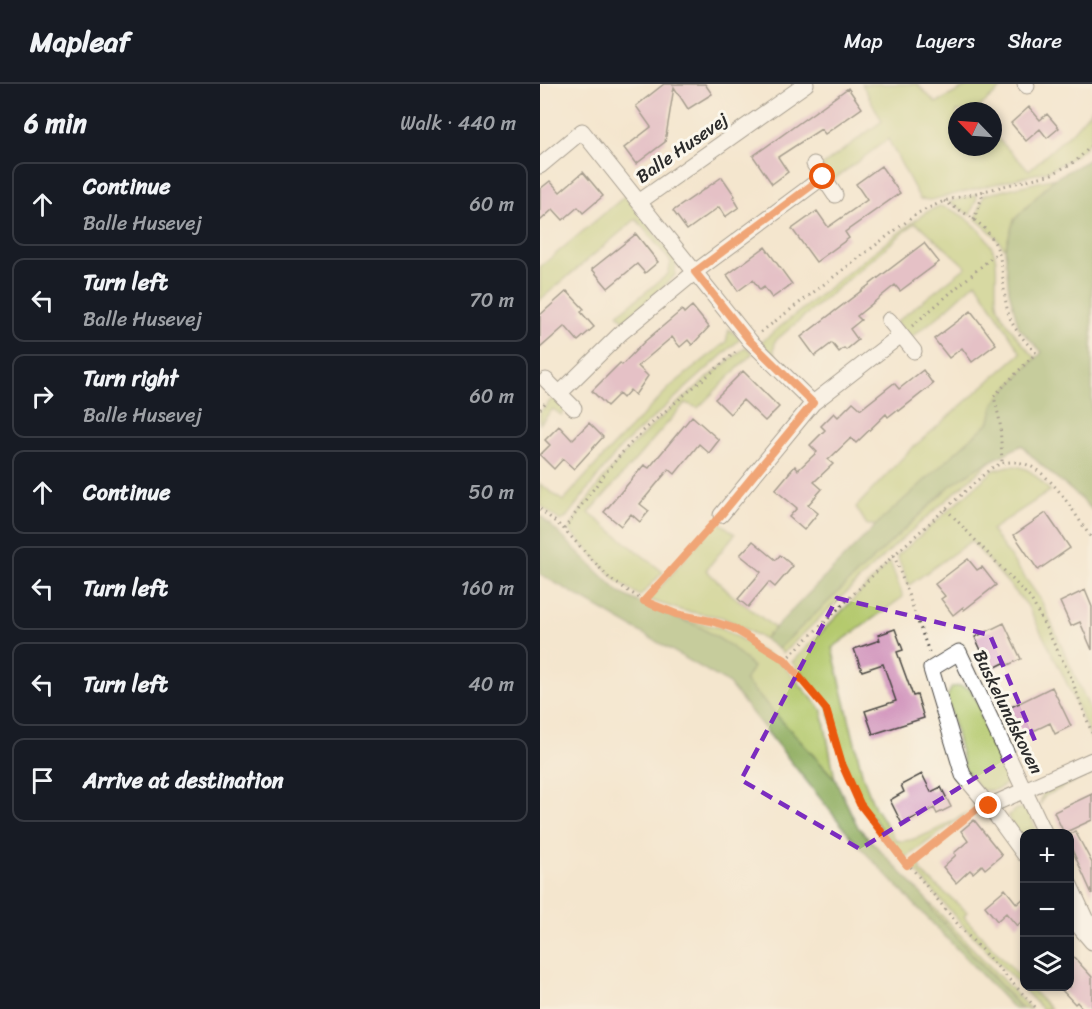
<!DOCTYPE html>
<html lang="en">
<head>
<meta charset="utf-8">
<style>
  :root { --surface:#171b24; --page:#20242c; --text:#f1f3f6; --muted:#9ea1a6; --line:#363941 }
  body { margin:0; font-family:Sriracha,sans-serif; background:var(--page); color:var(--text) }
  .controls { position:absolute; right:18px; bottom:18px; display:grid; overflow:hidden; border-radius:12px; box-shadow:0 3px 9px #0003 }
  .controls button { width:54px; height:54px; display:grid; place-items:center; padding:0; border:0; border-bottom:2px solid var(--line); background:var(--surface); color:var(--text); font:30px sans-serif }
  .compass { position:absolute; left:408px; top:18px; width:54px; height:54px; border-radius:50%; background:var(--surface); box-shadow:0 3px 9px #0003; rotate:295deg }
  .stop { position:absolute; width:18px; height:18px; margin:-14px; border:4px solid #ea580c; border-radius:50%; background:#fff }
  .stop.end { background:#ea580c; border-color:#fff; box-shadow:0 2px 6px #0008 }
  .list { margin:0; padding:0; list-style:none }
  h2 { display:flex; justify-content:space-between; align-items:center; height:78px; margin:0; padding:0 24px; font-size:26px }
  h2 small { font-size:20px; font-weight:400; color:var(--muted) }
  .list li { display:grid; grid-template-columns:39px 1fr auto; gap:18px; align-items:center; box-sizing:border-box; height:84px; margin:0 12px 12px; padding:0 12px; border:2px solid var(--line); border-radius:12px }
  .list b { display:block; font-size:22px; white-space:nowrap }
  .list p { margin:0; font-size:20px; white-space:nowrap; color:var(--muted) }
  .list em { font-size:20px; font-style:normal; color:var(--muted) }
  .icon { flex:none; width:33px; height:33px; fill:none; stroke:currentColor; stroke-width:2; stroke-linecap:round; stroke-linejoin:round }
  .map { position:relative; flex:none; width:552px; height:925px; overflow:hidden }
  header { display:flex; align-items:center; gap:36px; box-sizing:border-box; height:84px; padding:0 30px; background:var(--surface); border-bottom:2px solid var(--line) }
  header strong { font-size:28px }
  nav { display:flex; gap:33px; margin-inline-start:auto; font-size:21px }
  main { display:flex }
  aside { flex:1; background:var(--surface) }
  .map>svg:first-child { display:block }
  .green { fill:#b4c96d; stroke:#707a4c; stroke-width:1.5 }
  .forest { fill:#8fad60; stroke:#5d6c46; stroke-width:1.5 }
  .building { fill:#d295bd }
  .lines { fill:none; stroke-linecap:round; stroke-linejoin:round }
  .street-casing { stroke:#494743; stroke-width:17 }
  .path { stroke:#494743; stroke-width:3; stroke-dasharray:1.5 4.5; stroke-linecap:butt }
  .street { stroke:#fff; stroke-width:15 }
  .route { stroke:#ea580c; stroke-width:8 }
  .marked { fill:none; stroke:#7b2cbf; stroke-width:4.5; stroke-dasharray:12 8; stroke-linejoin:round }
  .labels { text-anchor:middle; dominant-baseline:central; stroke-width:6; stroke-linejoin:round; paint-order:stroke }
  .street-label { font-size:18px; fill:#2b2b2b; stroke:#fbf7ec }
</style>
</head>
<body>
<header>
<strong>Mapleaf</strong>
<nav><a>Map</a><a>Layers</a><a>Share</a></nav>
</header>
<main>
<aside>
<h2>6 min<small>Walk · 440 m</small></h2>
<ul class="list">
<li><svg class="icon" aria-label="ahead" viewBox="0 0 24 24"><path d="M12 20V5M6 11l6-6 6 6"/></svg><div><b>Continue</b><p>Balle Husevej</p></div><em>60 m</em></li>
<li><svg class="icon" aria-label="left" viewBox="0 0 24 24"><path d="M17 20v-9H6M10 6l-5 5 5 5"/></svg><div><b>Turn left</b><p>Balle Husevej</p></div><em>70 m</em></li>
<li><svg class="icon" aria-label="right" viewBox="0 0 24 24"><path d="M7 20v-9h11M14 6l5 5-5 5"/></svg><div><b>Turn right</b><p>Balle Husevej</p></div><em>60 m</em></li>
<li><svg class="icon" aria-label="ahead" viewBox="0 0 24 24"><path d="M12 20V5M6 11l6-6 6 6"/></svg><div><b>Continue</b></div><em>50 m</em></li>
<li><svg class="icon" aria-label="left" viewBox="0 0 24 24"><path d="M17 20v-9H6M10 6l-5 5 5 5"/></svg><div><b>Turn left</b></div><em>160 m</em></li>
<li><svg class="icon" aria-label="left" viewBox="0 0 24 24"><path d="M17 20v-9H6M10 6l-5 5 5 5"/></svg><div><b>Turn left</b></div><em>40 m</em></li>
<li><svg class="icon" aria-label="arrive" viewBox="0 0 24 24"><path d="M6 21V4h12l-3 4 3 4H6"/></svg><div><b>Arrive at destination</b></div></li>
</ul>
</aside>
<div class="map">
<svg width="552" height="925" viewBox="0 0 552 925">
  <rect width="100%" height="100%" fill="#fbf7ec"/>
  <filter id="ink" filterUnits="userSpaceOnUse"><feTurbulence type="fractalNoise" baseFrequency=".0167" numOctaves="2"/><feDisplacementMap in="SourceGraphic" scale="12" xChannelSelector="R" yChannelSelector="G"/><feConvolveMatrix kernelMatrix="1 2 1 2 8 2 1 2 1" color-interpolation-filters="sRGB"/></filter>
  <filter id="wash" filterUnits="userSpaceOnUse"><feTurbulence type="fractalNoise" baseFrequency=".008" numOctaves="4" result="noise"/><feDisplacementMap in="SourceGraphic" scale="24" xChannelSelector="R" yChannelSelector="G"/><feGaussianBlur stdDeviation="1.35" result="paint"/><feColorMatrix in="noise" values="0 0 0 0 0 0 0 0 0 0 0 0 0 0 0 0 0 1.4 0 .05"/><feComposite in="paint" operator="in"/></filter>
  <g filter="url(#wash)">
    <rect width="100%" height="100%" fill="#f4e6ce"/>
    <path class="green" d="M322,0H377L396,19L431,0H466L435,27H417V63H453V50L489,86L532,48L552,25C552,34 552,47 551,55C543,70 521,80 507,87L391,116L380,115L348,55L293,96L282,82L342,37Z
      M515,94L474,136L465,165L454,151L436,135L444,111Z
      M436,111L437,114L430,131L409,118Z
      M85,112L136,177L135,191L129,198L84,237L78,230L128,190L131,178L96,135L0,216V183Z
      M399,122C420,125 450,150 455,172C459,188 453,206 458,222C462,235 486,265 496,274L454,319L450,337L336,441H327L316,423L369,367L481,269L436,198L399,232L370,254L356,238L426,183L383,144L375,139L235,257L234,268L238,276L221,258L326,174L385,129Z
      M189,245L200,255L80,364L25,435L20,437L0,421V400L23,417L73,362L131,302L186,258Z
      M206,263L213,269L158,324L145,319L49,429L123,488L100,512L76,496L29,446C69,371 141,315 206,263Z
      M13,314L26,325L21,331L13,325L0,340V328Z
      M452,376L363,454L243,569L238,565L410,402L437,384Z
      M469,382C489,381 497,393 510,407L451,446L501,516L552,630V657L524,593L487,521L431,457L369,501L357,472L454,386Z
      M178,437L195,450L166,486L192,511L235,544L224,555L182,533L144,527L109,516Z
      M350,478L363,513L292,564L323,693L335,724L356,756C372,762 412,737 427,729L368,772L364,773L322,720L304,678L287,621L252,578Z
      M136,534L182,544L241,579L282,626L295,695L205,597L213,583C188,559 168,546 136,534Z
      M421,602L430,605L441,624L440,631L450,654C457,657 458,661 462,668C473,691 471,709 441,706L425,685L407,613L412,603Z
      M552,685V689L505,712L500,721L503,708Z
      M487,724L497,747L496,749L484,750V758L473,746L468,732L477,725Z
      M379,774L381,788L427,828L424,833L484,897V902L489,903L511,925H502L419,837L374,785L373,781Z
      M388,817L490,925H483L393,827Z"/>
    <path class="forest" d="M552,74V426C530,401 501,386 482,361L437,384L410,402L238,565L224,555L336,441L450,337L454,319L502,268L479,244L469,207L465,165L474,136L515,94Z
      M0,431L80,509L113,525L160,543L191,562L213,583L205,597L295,695L318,743L388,817L393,827L481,925H474L316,759L188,599L0,490Z"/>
    <g id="blocks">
      <path class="building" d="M124,0H165L172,10L148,25L134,3L125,58L96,80L84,64L111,43L96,22Z
        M308,4L322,24L285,50L281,45L238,73L248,88L232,100L213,72Z
        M489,23L500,36L507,30L519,44L507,54L500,45L486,57L471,39Z
        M341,82L360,109L305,148L309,154L276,178L252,145L277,127L288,143L327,116L316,100Z
        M43,88L63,112L43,129L38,123L23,136L13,125L0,137V105L10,97L20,108Z
        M182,93L195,112L193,113L199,123L185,133L179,123L147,146L133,127Z
        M96,150L118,178L105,189L97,180L68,204L52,185Z
        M384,159L399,178L360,207L355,201L317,232L321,236L310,245L318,256L306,266L304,264L299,268L292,259L275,272L261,253Z
        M225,163L252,200L232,214L224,203L220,206L213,196L198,207L187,191Z
        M27,207L44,225L41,228L54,243L38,257L25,242L0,264V231Z
        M152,222L169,243L152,261L148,256L140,263L132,253L98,282L108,292L95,311L90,306L83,314L79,310L67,322L52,307L80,279L82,281L104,258L142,226L144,229Z
        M431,227L456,260L432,278L422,264L409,274L394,255Z
        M383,286L393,300L359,327L357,326L348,333L346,330L316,359L311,354L288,376L293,380L274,398L282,405L268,421L278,429L264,446L249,433L257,424L235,406L255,382L258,386L277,368L270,361L285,346L281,342L294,329L298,333L313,318L321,325L354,299L359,305Z
        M203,287L239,323L225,337L203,316L190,330L175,315Z
        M152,332L179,356L169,369L159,360L135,390L129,385L100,420L109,427L100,438L91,430L81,442L64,428L104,381L109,384Z
        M49,339L63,353L34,385L23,375L14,385L0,371L10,361L5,356L19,342L32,356Z
        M506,429L530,464L498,486L474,451Z
        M213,457L236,476L240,471L253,482L235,503L229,498L208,523L198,515L221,488L200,471Z
        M428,475L437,486L442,483L456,501L424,526L423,523L413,531L401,515L405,512L395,500Z
        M545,506L552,523V566L540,538L531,542L520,518Z
        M464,539L481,575L468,581L466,578L450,586L435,553Z
        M355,545L363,566L357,568L373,612L377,611L384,634L333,650L325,627L356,617L343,580L322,587L314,565L340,556L338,551Z
        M512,603L531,642L515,650L510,639L483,652L469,624Z
        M382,690L391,708L401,703L411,723L397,730L394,724L362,740L350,716L364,708L361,701Z
        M552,710V736L524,749L514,728Z
        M434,736L462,771L445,785L442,781L433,789L430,786L416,799L403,783L416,771L414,769L428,757L421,747Z
        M535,747L552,779V810L530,761V750Z
        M465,805L477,820L484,814V835L477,842L466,829L457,837L445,822Z
        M530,869L552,893V925H543L537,918L535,920L519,903H530Z"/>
    </g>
  </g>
  <g filter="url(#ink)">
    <use href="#blocks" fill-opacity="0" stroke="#494743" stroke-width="1.5"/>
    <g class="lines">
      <defs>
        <path id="street" d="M485,0L487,2
          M274,80L295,111
          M0,82L42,47L210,257L273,319
          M99,118L266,0
          M349,236L374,267
          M6,296L34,324
          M20,309L81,249L155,188L283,93
          M181,431L273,319L361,251
          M449,722L552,676
          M484,770L449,722L423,691L391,585L419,568L505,750
          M530,801L546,836L552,841
          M530,832L552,858"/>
      </defs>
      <use href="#street" class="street-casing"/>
      <path class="path" d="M404,117C419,126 438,135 449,150C467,172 460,205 469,231C474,246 485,257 496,269L454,312L460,338L462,378
        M434,136L444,107
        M372,242L458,168
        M221,248L378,129L404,117L512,90L536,77L552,61
        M0,325L6,318
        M0,425L24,445L70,495L104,517L136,530L171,537L193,544L245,576L286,625L302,680L319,720L420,843L497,925
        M406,425L491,515L530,591L552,649
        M24,445C46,416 67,384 92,358C125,325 162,297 197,267
        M354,471L389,568
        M104,517L172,441
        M245,576L354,471L450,385C497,356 529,423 552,455
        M367,781L434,728"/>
      <use href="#street" class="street"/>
    </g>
  </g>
  <g class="lines" filter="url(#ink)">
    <path class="route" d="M283,93L155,188L210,257L273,319L181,431L104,517L136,530L171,537L193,544L245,576L286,625L302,680L320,720L367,781L437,725L449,722"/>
  </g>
  <path d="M0 0H552V925H0ZM297,514L450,551L495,657L320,765L201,696Z" fill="#f4e6ce" fill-opacity=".55" fill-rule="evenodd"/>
  <path class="marked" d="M297,514L450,551L495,657L320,765L201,696Z"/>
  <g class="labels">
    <g class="street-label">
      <text transform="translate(142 64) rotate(-35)">Balle Husevej</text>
      <text transform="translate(468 628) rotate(64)">Buskelundskoven</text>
    </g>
  </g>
</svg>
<div class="controls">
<button>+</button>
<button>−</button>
<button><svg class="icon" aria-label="layers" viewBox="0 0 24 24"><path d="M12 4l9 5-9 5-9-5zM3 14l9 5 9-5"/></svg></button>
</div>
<svg class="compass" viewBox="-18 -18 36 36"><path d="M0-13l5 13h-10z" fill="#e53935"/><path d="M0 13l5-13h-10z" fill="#9ea1a6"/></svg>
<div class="stop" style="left:283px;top:93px"></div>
<div class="stop end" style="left:449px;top:722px"></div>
</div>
</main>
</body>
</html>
